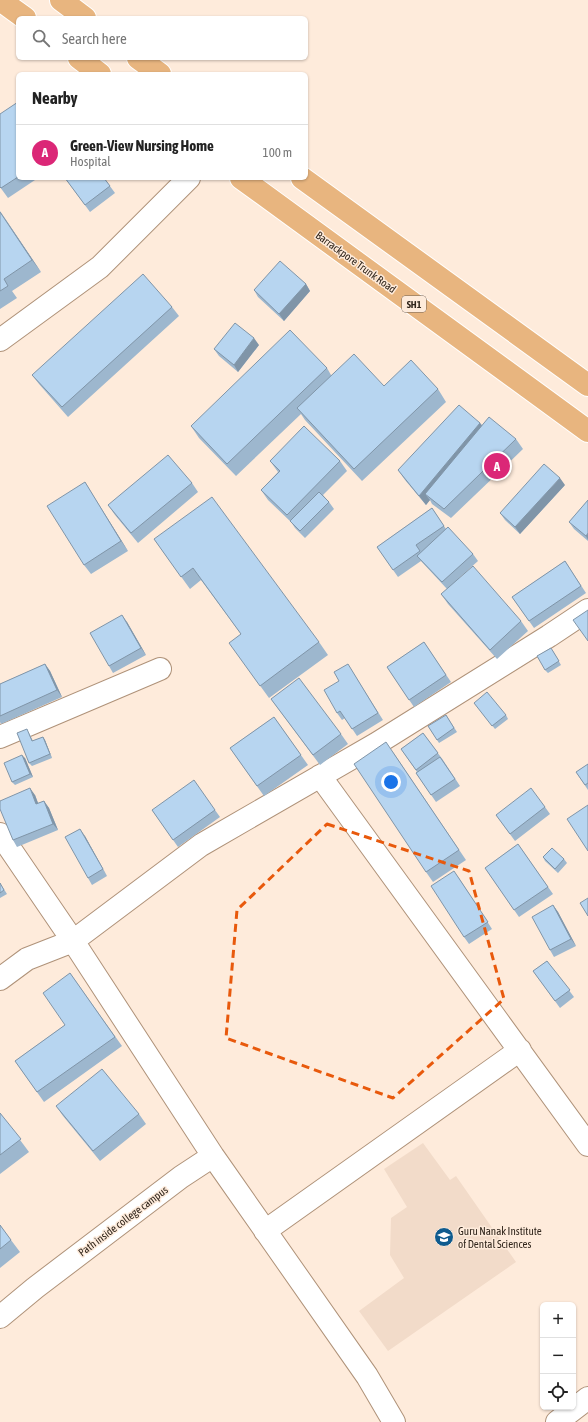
<!DOCTYPE html>
<html lang="en">
<head>
<meta charset="utf-8">
<style>
  :root { --surface:#fff; --page:#f6f6f6; --text:#222; --muted:#767676; --line:#e0e0e0; --accent:#db2777 }
  body { margin:0; font-family:"Asap Condensed",sans-serif; background:var(--page); color:var(--text) }
  .controls { position:absolute; right:12px; bottom:12px; display:grid; overflow:hidden; border-radius:6px; box-shadow:0 1px 3px #0004 }
  .controls button { width:36px; height:36px; display:grid; place-items:center; padding:0; border:0; border-bottom:1px solid var(--line); background:var(--surface); color:var(--text); font:20px sans-serif }
  .you { position:absolute; left:391px; top:782px; width:14px; height:14px; margin:-10px; border:3px solid #fff; border-radius:50%; background:#1a73e8; box-shadow:0 0 0 6px #1a73e833 }
  .badge { display:grid; place-items:center; width:26px; height:26px; border-radius:50%; background:var(--accent); color:#fff; font-size:13px; font-weight:700 }
  .pin { position:absolute; translate:-50% -50%; border:2px solid #fff; box-shadow:0 1px 4px #0006 }
  .list { margin:0; padding:0; list-style:none }
  h2 { display:flex; justify-content:space-between; align-items:center; height:52px; margin:0; padding:0 16px; font-size:17px }
  h2 small { font-size:13px; font-weight:400; color:var(--muted) }
  .list li { display:grid; grid-template-columns:26px 1fr auto; gap:12px; align-items:center; box-sizing:border-box; height:56px; padding:0 16px; border-top:1px solid var(--line) }
  .list b { display:block; font-size:15px; white-space:nowrap }
  .list p { margin:0; font-size:13px; white-space:nowrap; color:var(--muted) }
  .list em { font-size:13px; font-style:normal; color:var(--muted) }
  .icon { flex:none; width:22px; height:22px; fill:none; stroke:currentColor; stroke-width:2; stroke-linecap:round; stroke-linejoin:round }
  .map { position:relative; flex:none; width:588px; height:1422px; overflow:hidden }
  .search { position:absolute; background:var(--surface); box-shadow:0 1px 3px #0004; left:16px; top:16px; width:292px; height:44px; display:flex; align-items:center; gap:10px; box-sizing:border-box; padding:0 14px; border-radius:6px; color:var(--muted); font-size:15px }
  .panel { position:absolute; background:var(--surface); box-shadow:0 1px 3px #0004; left:16px; top:72px; width:292px; height:108px; border-radius:6px }
  .map>svg:first-child { display:block }
  .built { fill:#f2dbc9 }
  .lines { fill:none; stroke-linecap:round; stroke-linejoin:round }
  .minor-casing { stroke:#af9279; stroke-width:24 }
  .major-casing { stroke:#fff; stroke-width:24 }
  .minor { stroke:#fff; stroke-width:22 }
  .major { stroke:#e8b57f; stroke-width:22 }
  .wall { fill:#9db7ce }
  .shaded-wall { fill:#8095a8 }
  .building { fill:#b7d5f0; stroke:#8095a8 }
  .marked { fill:none; stroke:#e8590c; stroke-width:3; stroke-dasharray:8 5; stroke-linejoin:round }
  .labels { text-anchor:middle; dominant-baseline:central; stroke-width:3; stroke-linejoin:round; paint-order:stroke }
  .shield { fill:#feebdb; stroke:#6e6055; stroke-width:1 }
  .shield-label { font-size:10px; font-weight:bold; fill:#30251b }
  .street-label { font-size:11px; fill:#30251b; stroke:#feebdb }
  .poi-label { font-size:11px; fill:#30251b; stroke:#feebdb; text-anchor:start }
</style>
</head>
<body>
<div class="map">
<svg width="588" height="1422" viewBox="0 0 588 1422">
  <rect width="100%" height="100%" fill="#feebdb"/>
  <path class="built" d="M423,1143L450,1180L456,1176L516,1262L388,1351L359,1311L404,1278L390,1255L391,1218L407,1207L384,1169Z"/>
  <g class="lines">
    <defs>
      <path id="minor" d="M0,340L100,267L189,178
        M0,737L160,669
        M320,776L588,1145
        M0,834L73,941L213,1156L367,1376L394,1422
        M0,979L27,959L73,941L201,845L376,744L549,636L588,610
        M265,1231L520,1050
        M0,1317L35,1288L181,1177L213,1156
        M557,1422L588,1398"/>
      <path id="major" d="M0,0L25,18
        M61,0L85,18
        M79,58L100,74
        M138,58L160,74
        M241,178L588,431
        M302,178L588,385"/>
    </defs>
    <use href="#minor" class="minor-casing"/>
    <use href="#major" class="major-casing"/>
    <use href="#minor" class="minor"/>
    <use href="#major" class="major"/>
  </g>
  <path class="wall" d="M18,102V178H38L8,198L0,187Z
    M65,178H104L115,193L90,212Z
    M0,211L41,272L12,291L17,298L0,309Z
    M306,284L310,291L284,321L258,297L254,290Z
    M172,307L179,316L68,417L39,384L32,375Z
    M259,345L238,372L219,356L214,349Z
    M327,368L331,375L384,386L438,389L446,402L362,481L305,420L301,414L236,476L199,438L191,426Z
    M480,423L482,425L516,439L523,449L451,518L432,504L430,500L426,505L405,480L398,470Z
    M270,461H340L347,471L323,495L329,502L334,509L305,538L295,528L291,522L268,500L261,490L278,472Z
    M85,482L91,492L128,551L91,574L84,565Z
    M192,483L198,492L138,543L115,515L108,505Z
    M565,485L520,534L505,520L500,513Z
    M588,500V541L574,529L569,522Z
    M432,508L446,529L473,554L478,561L459,578L521,621L528,631L497,659L448,604L441,594L447,589L421,561L398,577L377,547Z
    M154,539L319,642L328,655L269,698L238,655L241,634L201,580L190,589Z
    M565,561L586,593L534,628L512,597Z
    M127,622L146,655L113,673L109,666Z
    M424,642L451,682L414,707L387,667Z
    M553,651L561,665L548,673L545,670Z
    M45,664L50,671L62,697L1,724L0,722V684Z
    M352,671L383,720L357,736L345,718L342,720L337,713Z
    M271,699L341,734L348,744L320,765Z
    M474,703L506,715L508,719L495,729Z
    M446,715L457,732L439,743L428,726Z
    M274,717L308,765L264,796L230,748Z
    M29,733L33,741L43,737L45,740L52,758L32,766L29,763Z
    M423,733L443,760L460,786L436,802L416,773L417,772L401,749Z
    M393,752L466,860L433,882L426,872Z
    M25,758L33,777L15,785L12,782Z
    M588,764V790L576,772Z
    M35,795L38,803L44,801L49,808L58,830L17,847L13,840Z
    M545,807L550,814L515,841L496,815Z
    M152,810H215L220,817L178,847Z
    M85,836L107,876L92,885L88,878Z
    M518,844L553,894L519,917L485,868Z
    M543,857L564,859L567,863L558,873L545,861Z
    M459,878L492,929L469,944L464,937Z
    M0,883L7,894L0,898Z
    M553,905L558,912L576,946L554,957L550,950Z
    M547,961L574,997L560,1008L533,971Z
    M70,973L122,1046L44,1102L15,1061L65,1025Z
    M56,1106L139,1114L146,1124L100,1161L63,1116Z
    M0,1113L29,1152L0,1174Z
    M0,1225L11,1240L20,1252L0,1268Z"/>
  <path class="shaded-wall" d="M0,211L41,272L32,260Z
    M306,284L310,291L284,321L279,314Z
    M254,338L259,345L238,372L234,365Z
    M480,423L487,433L425,494L430,500L426,505L419,496Z
    M560,478L565,485L520,534L515,527Z
    M85,482L91,492L128,551L121,541Z
    M588,533V540L586,536Z
    M122,615L127,622L146,655L141,648Z
    M45,664L50,671L62,697L57,690Z
    M43,737L45,740L52,758L50,754Z
    M22,755L25,758L33,777L30,774Z
    M30,788L35,795L41,811L36,804Z
    M44,801L49,808L58,830L53,824Z
    M80,829L85,836L107,876L103,869Z
    M553,905L558,912L576,946L571,939Z"/>
  <path class="building" d="M18,102V177L1,188L0,187V114Z
    M65,178H104L110,186L85,205Z
    M0,212L32,260L4,279L8,286L0,291Z
    M280,261L306,284L279,314L254,290Z
    M143,274L172,307L62,407L32,375Z
    M235,323L254,338L234,365L214,349Z
    M290,330L327,368L227,464L191,426Z
    M354,354L384,386L411,360L438,389L354,469L297,408Z
    M459,405L480,423L419,496L398,470Z
    M489,417L516,439L444,509L425,494Z
    M304,426L340,461L287,515L261,490L280,471L270,461Z
    M168,455L192,483L131,533L108,505Z
    M544,464L560,478L515,527L500,513Z
    M85,482L121,541L84,565L47,506Z
    M319,492L329,502L300,531L290,521Z
    M212,497L319,642L260,686L229,643L241,634L193,568L181,577L154,539Z
    M588,500V533L586,536L569,522Z
    M432,508L444,526L416,545L420,551L393,570L377,547Z
    M448,527L473,554L442,582L417,556Z
    M565,561L581,586L529,621L512,597Z
    M473,566L521,621L490,650L441,594Z
    M588,610V641L573,620Z
    M122,615L141,648L109,666L90,633Z
    M424,642L446,675L409,700L387,667Z
    M551,648L559,661L545,670L537,656Z
    M45,664L57,690L0,716V684Z
    M348,664L378,713L352,729L340,711L337,713L324,690L339,681L334,672Z
    M299,678L341,734L313,755L271,699Z
    M487,692L506,715L492,726L474,703Z
    M446,715L454,728L437,740L428,726Z
    M274,717L301,755L257,786L230,748Z
    M27,729L32,741L43,737L50,754L29,763L17,733Z
    M423,733L438,753L416,770L401,749Z
    M386,742L459,850L426,872L354,764Z
    M22,755L30,774L12,782L4,763Z
    M440,757L455,779L431,795L416,773Z
    M588,764V783L585,785L576,772Z
    M194,780L215,810L173,840L152,810Z
    M30,788L36,804L44,801L53,824L13,840L0,809V801Z
    M531,788L545,807L510,834L496,815Z
    M588,805V851L567,819Z
    M80,829L103,869L88,878L65,837Z
    M518,844L548,887L514,910L485,868Z
    M552,848L564,859L555,869L543,857Z
    M454,871L488,922L464,937L431,886Z
    M0,883L4,890L0,893Z
    M588,898V916L580,903Z
    M553,905L571,939L550,950L532,917Z
    M547,961L570,990L555,1001L533,971Z
    M70,973L115,1037L37,1092L15,1061L65,1025L43,993Z
    M102,1069L139,1114L93,1151L56,1106Z
    M0,1113L21,1139L0,1155Z
    M0,1225L11,1240L0,1249Z"/>
  <path class="marked" d="M327,824L469,871L504,999L393,1098L226,1038L237,910Z"/>
  <defs>
    <symbol id="university-disc" viewBox="-11 -11 22 22"><circle r="9.5" fill="#0f5b8e" stroke="#feebdb"/><path d="M0-5L7-2L0 1L-7-2ZM-4 1L0 2.5L4 1V4Q0 6-4 4Z" fill="#fff"/></symbol>
  </defs>
  <g fill-rule="evenodd">
    <use href="#university-disc" x="433" y="1226" width="22" height="22"/>
  </g>
  <g class="labels">
    <rect class="shield" x="402" y="296" width="24" height="16" rx="3"/>
    <g class="shield-label">
      <text x="414" y="304">SH1</text>
    </g>
    <g class="street-label">
      <text transform="translate(356 262) rotate(36)">Barrackpore Trunk Road</text>
      <text transform="translate(123 1221) rotate(-37)">Path inside college campus</text>
    </g>
    <g class="poi-label">
      <text x="458" y="1231">Guru Nanak Institute<tspan x="458" dy="13">of Dental Sciences</tspan></text>
    </g>
  </g>
</svg>
<div class="controls">
<button>+</button>
<button>−</button>
<button><svg class="icon" aria-label="locate" viewBox="0 0 24 24"><circle cx="12" cy="12" r="6"/><path d="M12 2v4M12 18v4M2 12h4M18 12h4"/></svg></button>
</div>
<div class="you"></div>
<div class="pin badge" style="left:497px;top:466px">A</div>
<div class="search"><svg class="icon" aria-label="search" viewBox="0 0 24 24"><circle cx="10" cy="10" r="6"/><path d="M15 15l6 6"/></svg>Search here</div>
<section class="panel">
<h2>Nearby<small></small></h2>
<ul class="list">
<li><span class="badge">A</span><div><b>Green-View Nursing Home</b><p>Hospital</p></div><em>100 m</em></li>
</ul>
</section>
</div>
</body>
</html>
